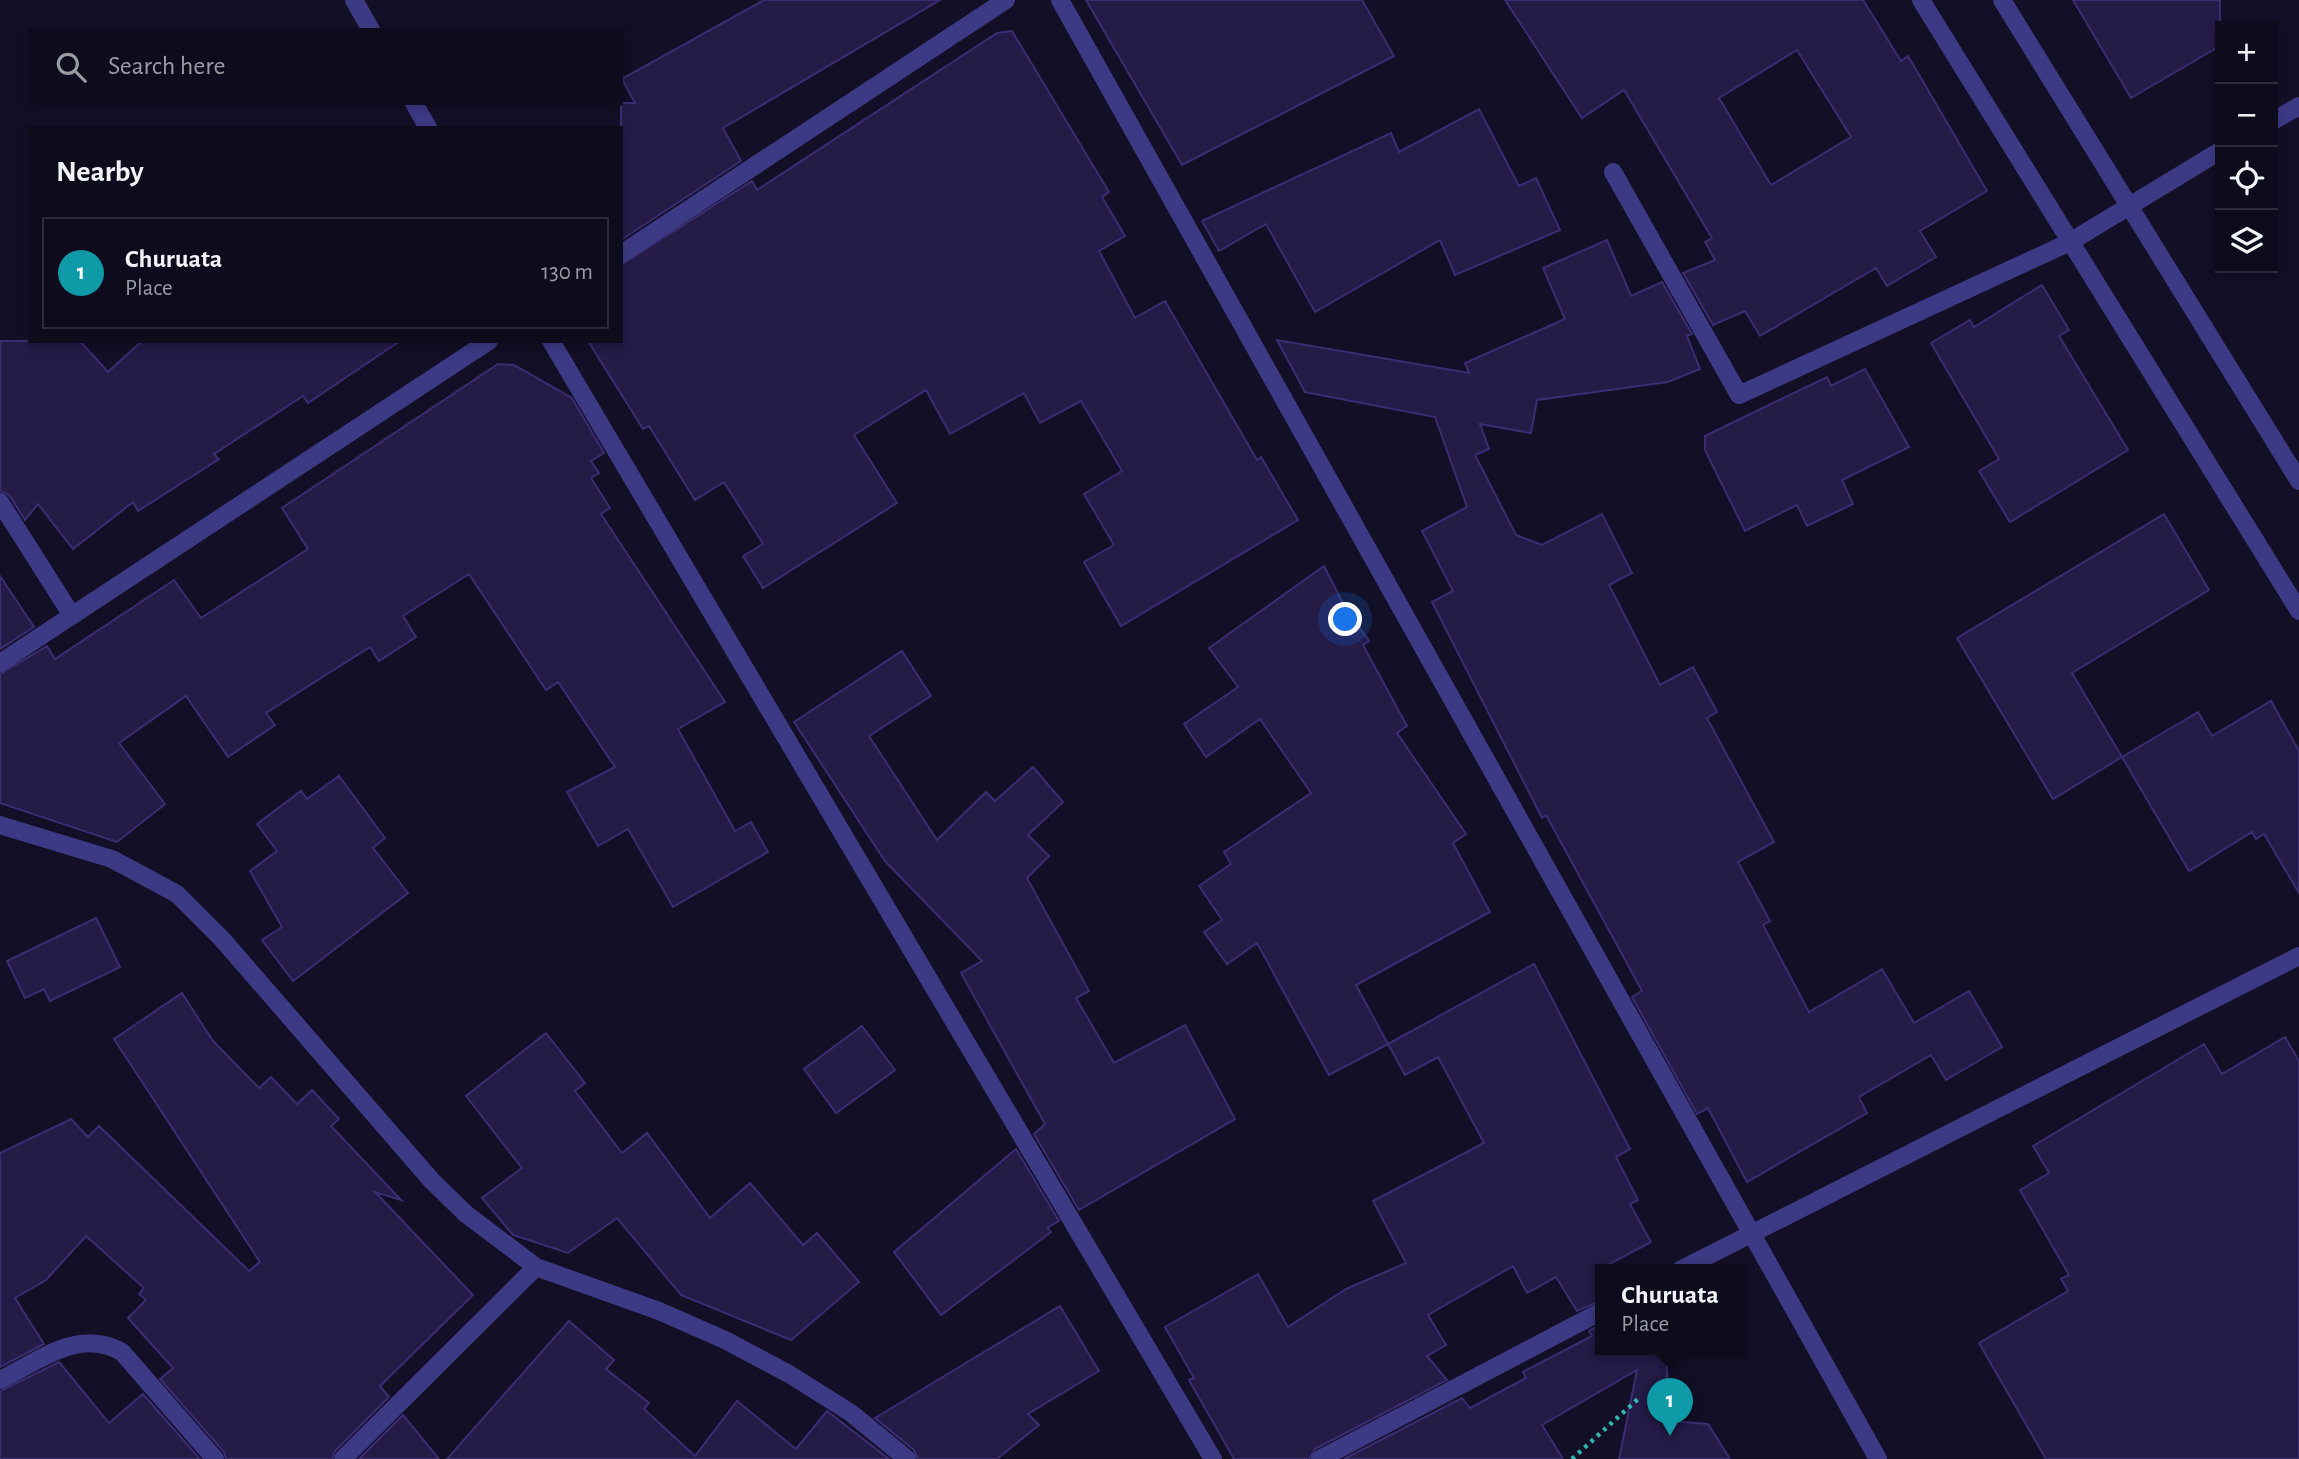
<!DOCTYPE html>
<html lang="en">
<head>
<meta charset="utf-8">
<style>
  :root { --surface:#0e0b1c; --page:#171425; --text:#f1f3f6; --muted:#9b9ba3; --line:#2e2b3b; --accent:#00e5ff }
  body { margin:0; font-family:"Alegreya Sans",sans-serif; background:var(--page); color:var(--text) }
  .controls { position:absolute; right:21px; top:21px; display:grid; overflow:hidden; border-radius:0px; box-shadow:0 4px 10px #0003 }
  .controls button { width:63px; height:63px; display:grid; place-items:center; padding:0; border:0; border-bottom:2px solid var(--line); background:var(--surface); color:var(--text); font:35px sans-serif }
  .you { position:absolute; left:1346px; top:620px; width:24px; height:24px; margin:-18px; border:5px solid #fff; border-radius:50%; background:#1a73e8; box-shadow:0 0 0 10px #1a73e833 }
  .badge { display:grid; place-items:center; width:46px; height:46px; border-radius:50%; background:var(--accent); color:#fff; font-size:23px; font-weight:700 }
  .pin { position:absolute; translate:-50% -58px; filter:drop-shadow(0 2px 4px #0008) }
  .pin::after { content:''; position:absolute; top:37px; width:24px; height:21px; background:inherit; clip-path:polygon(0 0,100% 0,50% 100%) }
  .popup { position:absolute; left:1595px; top:1264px; width:150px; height:91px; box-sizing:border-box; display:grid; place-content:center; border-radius:0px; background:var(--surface); filter:drop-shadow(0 2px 5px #0005); font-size:23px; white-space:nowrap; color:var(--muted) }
  .popup b { font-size:26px; color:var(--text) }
  .popup::after { content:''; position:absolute; left:50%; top:100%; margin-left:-14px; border:14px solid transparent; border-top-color:var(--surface) }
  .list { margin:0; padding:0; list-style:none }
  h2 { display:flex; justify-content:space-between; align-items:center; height:91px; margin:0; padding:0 28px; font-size:30px }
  h2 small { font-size:23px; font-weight:400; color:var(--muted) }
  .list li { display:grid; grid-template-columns:46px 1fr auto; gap:21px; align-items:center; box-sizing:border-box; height:112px; margin:0 14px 14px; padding:0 14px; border:2px solid var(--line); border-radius:0px }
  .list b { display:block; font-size:26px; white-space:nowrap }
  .list p { margin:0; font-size:23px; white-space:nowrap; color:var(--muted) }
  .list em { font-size:23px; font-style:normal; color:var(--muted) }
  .icon { flex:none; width:38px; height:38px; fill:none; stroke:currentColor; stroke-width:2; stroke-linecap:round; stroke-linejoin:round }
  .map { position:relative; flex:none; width:2299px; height:1459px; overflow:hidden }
  .search { position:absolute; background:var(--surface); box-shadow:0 4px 10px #0003; left:28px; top:28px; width:595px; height:77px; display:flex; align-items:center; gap:18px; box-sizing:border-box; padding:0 24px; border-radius:0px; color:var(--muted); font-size:26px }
  .panel { position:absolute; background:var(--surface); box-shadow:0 4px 10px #0003; left:28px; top:126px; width:595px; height:217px; border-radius:0px }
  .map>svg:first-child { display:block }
  .building { fill:#241b47; stroke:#3b2d73; stroke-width:2; fill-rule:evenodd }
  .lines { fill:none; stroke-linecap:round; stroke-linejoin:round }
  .path { stroke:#2fb8b0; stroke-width:4.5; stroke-dasharray:3.5 5; stroke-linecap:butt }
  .street { stroke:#3d3a85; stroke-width:18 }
</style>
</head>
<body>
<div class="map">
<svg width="2299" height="1459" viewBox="0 0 2299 1459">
  <rect width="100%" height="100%" fill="#130f26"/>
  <path class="building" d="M764,0H940L723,128L741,161L621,240V103H635L622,79Z
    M1086,0H1362L1394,56L1182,165Z
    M1505,0H1863L1901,61L1908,56L1987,191L1920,231L1936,257L1887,286L1876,268L1760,336L1745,311L1713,325L1683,273L1715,260L1705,242L1712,238L1624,90L1582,118ZM1797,50L1851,137L1771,185L1719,98Z
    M2073,0H2220V46L2131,98Z
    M1012,31L1109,192L1102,197L1125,236L1099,251L1135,318L1165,301L1257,460L1261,457L1298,520L1121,626L1084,562L1114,545L1084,494L1122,471L1081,401L1040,423L1024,393L950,434L926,390L854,435L897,503L763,588L743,556L763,544L724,482L695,500L649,426L643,429L588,341H621V265L752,181L757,190L997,33Z
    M1479,109L1519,186L1536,178L1560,230L1455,275L1440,240L1315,312L1266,224L1219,251L1202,221L1391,133L1399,152Z
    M1607,240L1631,296L1662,282L1692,334L1687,336L1700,369L1668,382L1537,400L1531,433L1480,424L1489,449L1475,455L1516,535L1542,545L1602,514L1632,573L1609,585L1660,685L1693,667L1717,712L1707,718L1774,842L1738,862L1770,921L1763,925L1809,1012L1882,969L1914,1023L1969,991L2002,1047L1946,1080L1931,1055L1859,1097L1867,1113L1747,1182L1708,1108L1697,1114L1632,997L1642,991L1546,815L1542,818L1432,602L1453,591L1422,531L1467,507L1435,417L1305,392L1277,340L1469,373L1465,363L1565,319L1543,268Z
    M2042,285L2069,330L2059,336L2128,450L2010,522L1979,471L1999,459L1931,343L1970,320L1974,327Z
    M0,341H80L108,372L142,341H400L308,403L303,396L214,454L219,459L138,511L133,502L73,549L38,504L25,520L9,495L0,491Z
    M498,364L514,365L572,398L604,453L591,461L599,473L591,478L610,508L601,514L725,702L678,729L735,831L751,822L768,852L673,907L628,829L598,846L567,792L615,767L558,682L546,690L469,574L403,616L416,637L379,661L370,647L266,713L275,725L228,757L186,696L119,743L165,804L117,842L0,803V674L47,646L55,659L174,580L201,618L308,549L282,508Z
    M1865,369L1909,447L1842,480L1853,504L1807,526L1797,505L1745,531L1705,450V436L1827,377L1831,386Z
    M2164,514L2209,590L2072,673L2122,757L2198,712L2212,736L2271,701L2299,751V893L2264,834L2256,839L2252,832L2189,871L2122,757L2053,799L1957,638Z
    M1324,566L1346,609L1369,641L1363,645L1407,726L1397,733L1466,834L1453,843L1490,912L1356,985L1388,1044L1329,1075L1257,943L1227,964L1204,932L1222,920L1199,886L1231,864L1224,852L1311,793L1260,719L1206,757L1184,724L1238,687L1209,648Z
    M0,576L34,627L0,649Z
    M902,651L931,696L869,736L937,840L986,792L995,801L1033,767L1063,802L1028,835L1049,856L1027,878L1089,991L1076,998L1114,1063L1185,1025L1235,1119L1079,1210L1034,1134L1045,1124L961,973L982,961L885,861L794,722Z
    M339,776L385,838L373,848L408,893L293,981L262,940L282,927L250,871L277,851L257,824L301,791L307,799Z
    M96,918L120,967L50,1001L44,989L25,998L7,961Z
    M1534,964L1630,1149L1616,1157L1638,1200L1630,1204L1651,1242L1600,1269V1301L1577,1311L1556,1277L1527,1293L1513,1266L1428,1315L1446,1345L1427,1356L1447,1380L1315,1449L1309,1459H1234L1189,1380L1194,1378L1165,1327L1258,1274L1288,1327L1346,1289L1406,1263L1373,1201L1484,1143L1438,1057L1405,1075L1388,1044Z
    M182,993L213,1041L259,1088L271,1077L297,1104L312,1090L339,1119L331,1126L401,1200L375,1192L473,1295L380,1386L389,1397L335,1451L332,1459H226L224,1452L160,1379L173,1368L128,1318L146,1300L139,1294L144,1288L86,1236L46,1280L15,1298L44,1344L0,1367V1153L71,1119L88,1137L99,1126L249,1271L260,1262L114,1039Z
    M862,1026L895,1070L836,1113L804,1069Z
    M546,1033L585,1083L575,1091L622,1153L647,1133L710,1218L750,1183L803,1245L817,1233L859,1282L791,1340L681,1295L617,1218L568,1253L513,1235L482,1198L522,1168L466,1096Z
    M2285,1037L2299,1061V1459H2046L1979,1343L2068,1291L2061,1279L2069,1275L2020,1190L2049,1173L2033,1146L2204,1044L2222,1074Z
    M1016,1149L1059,1221L1047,1228L1051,1232L941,1315L894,1252Z
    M1060,1306L1099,1371L1028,1414L1039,1425L997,1459H918L914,1450L875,1418Z
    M569,1321L614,1360L606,1369L649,1403L644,1409L695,1456L737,1401L796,1449L827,1411L889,1459H447Z
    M1600,1325V1350H1671L1666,1353L1670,1421L1708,1424L1730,1459H1619L1637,1370L1542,1425L1563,1459H1344L1462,1398L1470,1408L1526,1378L1523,1372L1592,1336L1589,1331Z
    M59,1362L109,1423L143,1394L200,1459H0V1391Z
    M403,1415L439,1459H359Z"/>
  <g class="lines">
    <path class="path" d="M1572,1459L1638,1399"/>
    <path class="street" d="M354,0L371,30
      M1060,0L1878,1459
      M1921,0L2299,611
      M2002,0L2299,481
      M414,103L428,128
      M2273,121L2299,106
      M1613,172L1739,395L2070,242L2220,151
      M621,254L1006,0
      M551,341L1213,1459
      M0,502L71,614
      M0,663L489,341
      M0,825L112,859L177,894L222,939L432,1181L466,1214L536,1267L659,1311L725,1340L789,1374L851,1413L907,1459
      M1680,1270L2299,956
      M0,1380C39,1361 79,1327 122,1352L215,1459
      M343,1459L536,1267
      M1320,1459L1600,1312"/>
  </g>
</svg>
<div class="controls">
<button>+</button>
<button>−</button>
<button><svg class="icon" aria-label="locate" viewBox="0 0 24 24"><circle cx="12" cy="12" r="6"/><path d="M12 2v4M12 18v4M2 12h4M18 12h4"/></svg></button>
<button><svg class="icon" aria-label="layers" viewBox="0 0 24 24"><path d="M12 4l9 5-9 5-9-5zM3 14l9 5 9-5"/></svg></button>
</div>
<div class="you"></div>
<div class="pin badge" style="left:1670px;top:1436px;background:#0f9aa8">1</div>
<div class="popup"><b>Churuata</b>Place</div>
<div class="search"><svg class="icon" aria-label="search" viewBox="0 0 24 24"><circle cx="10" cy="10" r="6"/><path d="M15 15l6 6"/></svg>Search here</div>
<section class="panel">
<h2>Nearby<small></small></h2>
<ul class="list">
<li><span class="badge" style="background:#0f9aa8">1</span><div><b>Churuata</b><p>Place</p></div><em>130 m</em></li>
</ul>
</section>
</div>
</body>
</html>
